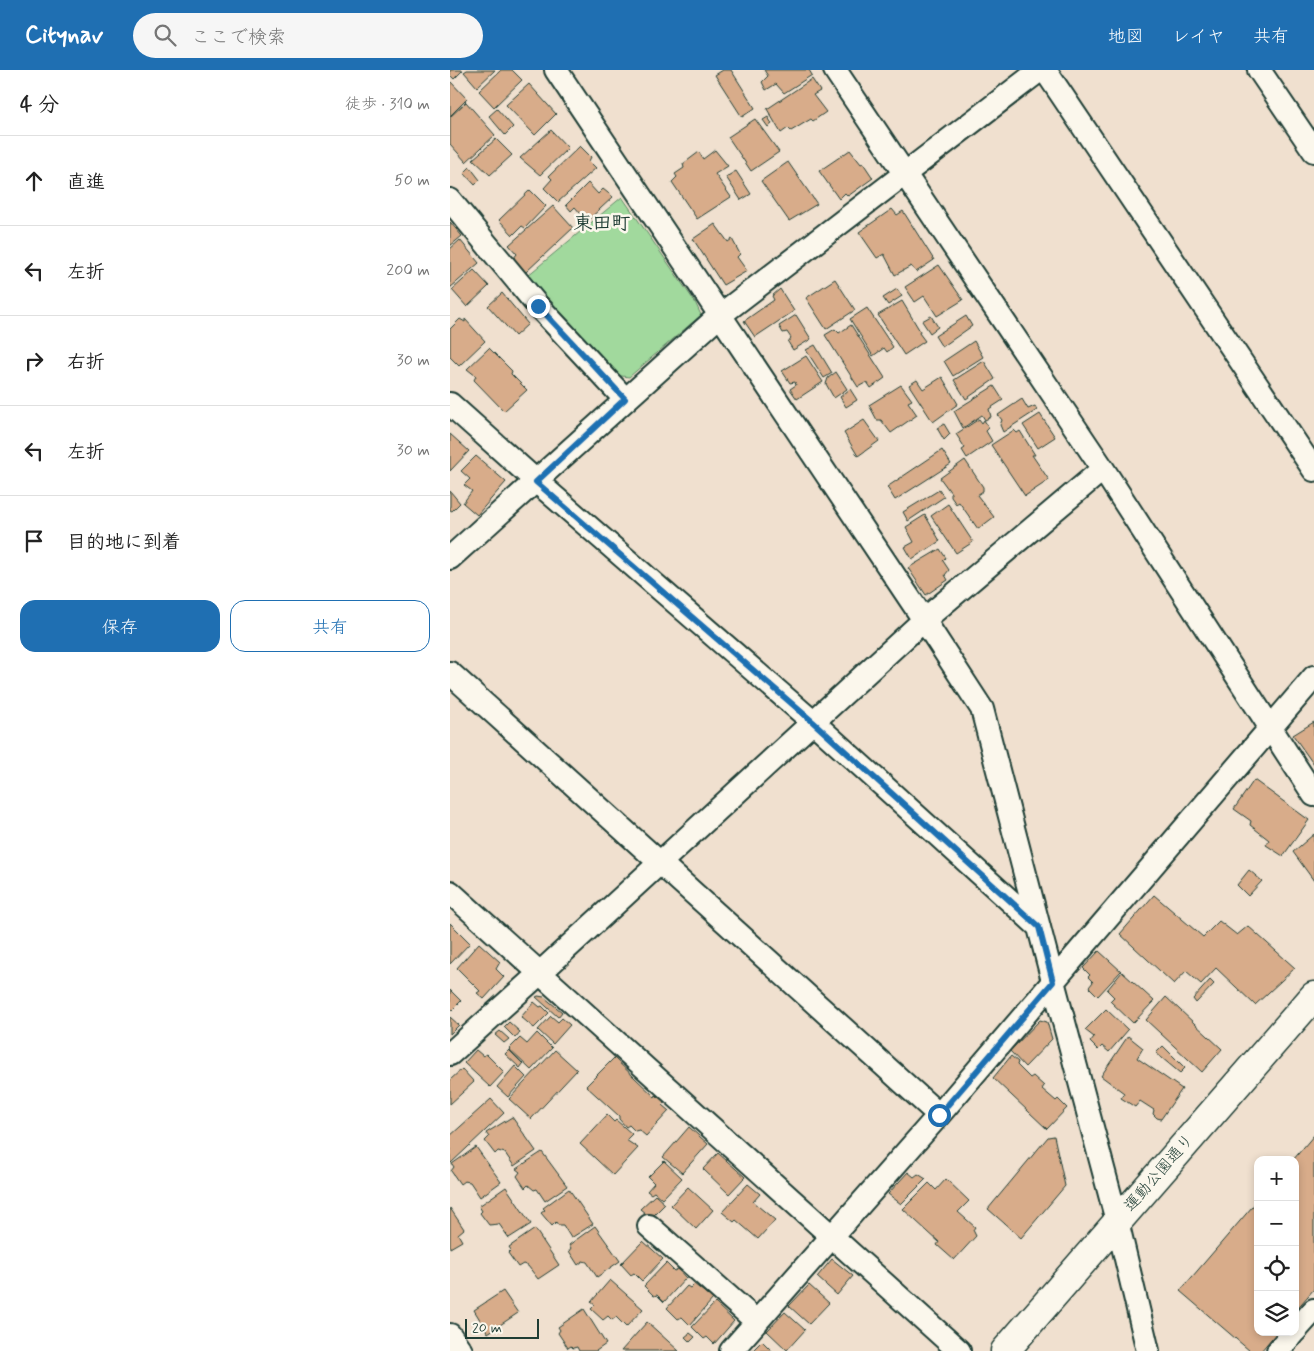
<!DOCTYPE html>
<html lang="ja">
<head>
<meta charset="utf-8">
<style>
  :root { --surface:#fff; --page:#f6f6f6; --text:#222; --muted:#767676; --line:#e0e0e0; --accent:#1f6fb2 }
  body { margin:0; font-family:Mynerve,"Klee One",sans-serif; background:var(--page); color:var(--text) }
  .controls { position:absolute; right:15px; bottom:15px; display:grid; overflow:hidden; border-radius:10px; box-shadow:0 2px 8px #0003 }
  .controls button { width:45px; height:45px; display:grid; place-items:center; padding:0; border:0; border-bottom:1px solid var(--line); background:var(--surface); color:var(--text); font:25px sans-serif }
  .scale { position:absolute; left:15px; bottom:12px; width:74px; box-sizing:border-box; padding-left:5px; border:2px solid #1f3d34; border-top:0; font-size:14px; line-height:18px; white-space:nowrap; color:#1f3d34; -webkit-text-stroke:4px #fbf7ec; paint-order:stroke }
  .stop { position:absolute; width:15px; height:15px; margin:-11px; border:4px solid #1f6fb2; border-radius:50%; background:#fff }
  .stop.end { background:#1f6fb2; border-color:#fff; box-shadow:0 1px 5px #0008 }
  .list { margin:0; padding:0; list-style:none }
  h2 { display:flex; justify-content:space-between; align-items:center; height:65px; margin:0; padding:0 20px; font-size:21px }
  h2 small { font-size:16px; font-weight:400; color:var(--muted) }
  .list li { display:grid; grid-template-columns:32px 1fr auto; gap:15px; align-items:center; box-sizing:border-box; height:90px; padding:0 20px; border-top:1px solid var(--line) }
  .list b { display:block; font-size:19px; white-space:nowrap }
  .list em { font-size:16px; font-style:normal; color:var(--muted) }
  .actions { display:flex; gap:10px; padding:15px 20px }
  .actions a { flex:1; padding:11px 0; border:1px solid var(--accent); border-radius:15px; text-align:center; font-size:18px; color:var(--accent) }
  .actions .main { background:var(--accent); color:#fff }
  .icon { flex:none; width:28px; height:28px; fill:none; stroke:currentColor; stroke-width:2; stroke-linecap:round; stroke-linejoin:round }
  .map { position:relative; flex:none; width:864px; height:1281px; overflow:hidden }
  header { display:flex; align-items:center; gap:30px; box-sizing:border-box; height:70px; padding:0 25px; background:var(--accent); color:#fff }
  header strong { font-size:24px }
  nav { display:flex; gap:28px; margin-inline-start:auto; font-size:18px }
  .search { width:350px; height:45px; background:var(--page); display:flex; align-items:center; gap:12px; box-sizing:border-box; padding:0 18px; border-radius:28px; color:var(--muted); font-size:19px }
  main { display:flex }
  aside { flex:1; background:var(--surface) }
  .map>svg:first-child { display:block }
  .green { fill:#a1d99d; stroke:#608b68 }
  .building { fill:#d8ac8a; stroke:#1f3d34 }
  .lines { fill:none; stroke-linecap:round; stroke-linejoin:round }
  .street-casing { stroke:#1f3d34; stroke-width:26 }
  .secondary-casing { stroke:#1f3d34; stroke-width:31 }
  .street { stroke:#fbf7ec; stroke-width:22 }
  .secondary { stroke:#fbf7ec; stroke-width:28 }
  .route { stroke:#1f6fb2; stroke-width:6 }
  .labels { text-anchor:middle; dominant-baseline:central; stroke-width:5; stroke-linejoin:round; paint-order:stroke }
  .street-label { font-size:16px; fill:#1f3d34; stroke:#fbf7ec }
  .quarter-label { font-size:19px; font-weight:bold; fill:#1f3d34; stroke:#fbf7ec }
</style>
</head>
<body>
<header>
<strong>Citynav</strong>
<div class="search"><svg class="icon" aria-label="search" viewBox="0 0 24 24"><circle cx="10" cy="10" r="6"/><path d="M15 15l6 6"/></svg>ここで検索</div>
<nav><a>地図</a><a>レイヤ</a><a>共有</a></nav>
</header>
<main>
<aside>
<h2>4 分<small>徒歩 · 310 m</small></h2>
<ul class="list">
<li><svg class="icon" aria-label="ahead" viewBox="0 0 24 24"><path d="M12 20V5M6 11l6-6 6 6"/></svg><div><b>直進</b></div><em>50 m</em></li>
<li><svg class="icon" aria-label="left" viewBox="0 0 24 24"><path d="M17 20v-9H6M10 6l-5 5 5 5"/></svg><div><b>左折</b></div><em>200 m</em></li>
<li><svg class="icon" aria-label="right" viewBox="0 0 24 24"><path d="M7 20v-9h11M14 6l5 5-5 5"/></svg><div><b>右折</b></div><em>30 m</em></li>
<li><svg class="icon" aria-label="left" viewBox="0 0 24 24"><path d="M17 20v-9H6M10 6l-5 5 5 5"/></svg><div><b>左折</b></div><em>30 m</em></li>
<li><svg class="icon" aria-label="arrive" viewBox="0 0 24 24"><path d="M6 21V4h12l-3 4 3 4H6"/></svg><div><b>目的地に到着</b></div></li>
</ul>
<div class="actions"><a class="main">保存</a><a>共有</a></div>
</aside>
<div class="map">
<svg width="864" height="1281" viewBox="0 0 864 1281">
  <rect width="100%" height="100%" fill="#f0e0cf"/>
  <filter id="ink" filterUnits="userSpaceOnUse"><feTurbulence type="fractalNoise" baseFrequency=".02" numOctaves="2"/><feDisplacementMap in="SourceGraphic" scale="10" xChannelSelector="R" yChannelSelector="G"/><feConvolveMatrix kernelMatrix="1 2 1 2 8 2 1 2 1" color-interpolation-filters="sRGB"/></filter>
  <g filter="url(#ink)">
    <path class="green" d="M172,127L245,232L251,245L179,307L164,305L77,206Z"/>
    <path class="building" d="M0,0H13L4,9L0,5Z
      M17,0H45L27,17L14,2Z
      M51,0H62L72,10L44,37L29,21Z
      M273,0H281L305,38L292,47L265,5Z
      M314,0H359L362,5L334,23L326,14L316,20L312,12L318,6Z
      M362,9L370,21L363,25L376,42L363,51L361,49L341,61L338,58L331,63L317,39Z
      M0,11L17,29L0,46Z
      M79,14L106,44L85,65L56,35Z
      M16,32L45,65L16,92L0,74V47Z
      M47,39L63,57L55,65L39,46Z
      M318,47L322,54L318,57L313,50Z
      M305,49L329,82L301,101L278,67Z
      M101,60L118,78L90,105L70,88Z
      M46,69L62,85L40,105L23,89Z
      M130,76L141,87L139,91L146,98L108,132L94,118L102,109L99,106Z
      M265,80L278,96L265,104L281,127L247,149L222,112L227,107L225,104L234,98L233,94L249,82L253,89Z
      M400,80L411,94L413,93L423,108L398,126L395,123L389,129L369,101Z
      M338,92L367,134L339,151L311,111Z
      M20,97L30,110L25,115L14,103Z
      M286,101L301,124L291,130L276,107Z
      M138,113L148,124L153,119L163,127L137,151L125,137L121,141L116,135Z
      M80,120L96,136L75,158L72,156L63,165L49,150Z
      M103,136L123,158L76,202L63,189L67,184L59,175Z
      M442,139L447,145L453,141L484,190L466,202L461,196L445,205L434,184L427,188L409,162Z
      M0,152L12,166L0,176Z
      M265,154L278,172L282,169L290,184L287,187L297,201L273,215L243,169Z
      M10,170L29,193L0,218V179Z
      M489,195L513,230L487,246L474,226L465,232L455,217Z
      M24,200L39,216L17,237L2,220Z
      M385,209L405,240L376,259L356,228Z
      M330,219L344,241L305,267L294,251L324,230L322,226Z
      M447,219L452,226L438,235L433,228Z
      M52,223L78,254L65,266L38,236Z
      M452,231L470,261L469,263L475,271L454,285L428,245Z
      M417,238L443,277L437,282L434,278L423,286L400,249Z
      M346,245L361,269L343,280L338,272L341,268L337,262L333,263L329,256Z
      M481,246L488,257L480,263L472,251Z
      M516,246L522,256L492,277L485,266Z
      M10,249L15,252V249L35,271L9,296L0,287V259Z
      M401,255L435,308L421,318L417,312L408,317L375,265L385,259L389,263Z
      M524,271L533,287L503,306L494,291Z
      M365,275L382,303L374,308L356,280Z
      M39,278L62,301L61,304L77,320L54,341L24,310L26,306L17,299Z
      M356,286L373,312L347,329L340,319L346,315L345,312L340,313L332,301Z
      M534,291L545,309L516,329L504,310Z
      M386,302L397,319L384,328L376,314L378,308Z
      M492,307L508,334L483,352L459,315L467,310L473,319Z
      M451,315L462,330L458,332L467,345L441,363L431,350H427L419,335Z
      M544,316L553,330L539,339L541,347L535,350L532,345L513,358L504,341Z
      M400,319L407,330L396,337L390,327Z
      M572,329L578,339L585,336L587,340L553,362L550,355L552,350L548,345Z
      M590,344L605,367L588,378L573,355Z
      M529,349L532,353L534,350L539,358L536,361L542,371L517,388L512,380L515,378L506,364Z
      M414,350L429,371L408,386L394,363Z
      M494,354L500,364L494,370L487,358Z
      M564,360L567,363L570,361L585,385H582L599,410L575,426L541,375Z
      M0,364L19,381L0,401Z
      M492,380L501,394L445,430L437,417Z
      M26,386L56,412L27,445L13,433L22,421L14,415L20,409L11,401Z
      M515,390L533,417V421L527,425L544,447L528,459L509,432L506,434L501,427V423L490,408Z
      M489,420L494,427L458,451L453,442Z
      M0,421L10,433L2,441L0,440Z
      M498,434L523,472L506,483L481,446Z
      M475,445L490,471L462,489L455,477L464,472L456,457Z
      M490,479L496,488L493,491L499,500L495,505L498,510L476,525L458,498Z
      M864,652V695L843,665Z
      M804,710L859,750L833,786L816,775L819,770L800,755L801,751L784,739Z
      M864,764V811L843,782Z
      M799,800L812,811L798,826L787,815Z
      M704,825L753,867L769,851L787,865L798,856L845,898L805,935L766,898L751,914L736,901L724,914L670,864Z
      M0,853L20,873L0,894Z
      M29,873L50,892L46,899L54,907L34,929L27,923L30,921L7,898Z
      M649,881L671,901L648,926L639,917L643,912L638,907L640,905L633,898Z
      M672,902L704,931L683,953L660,931L664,927L657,920Z
      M760,910L764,914L746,933L743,929Z
      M0,920L11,931L2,940L0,938Z
      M88,926L94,927L112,942L108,947L86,927Z
      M716,927L772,979L752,1002L696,950Z
      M84,932L90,937L92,936L99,943L84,958L71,947Z
      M656,939L678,960L659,982L652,976L648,980L640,972L644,967L635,960Z
      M101,946L108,952L112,948L120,955L103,974L88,960Z
      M0,947L9,955L0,964Z
      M590,950L597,952L602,969L575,997L560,981Z
      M59,952L70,962L65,968L54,957Z
      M50,961L59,969L54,973L45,965Z
      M87,963L102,978L81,1000L59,979L70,968L77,974Z
      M678,966L693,978L687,988L732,1019L711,1049L707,1048L703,1044L704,1040L690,1031L685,1037L671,1028L674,1023L651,1006Z
      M713,976L735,998L730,1003L706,983Z
      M26,980L33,986L36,984L54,1002L40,1017L14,993Z
      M59,980L73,994L70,998L55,984Z
      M105,980L127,1000L81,1049L59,1029Z
      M561,986L568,992L567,995L580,1008L583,1006L594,1016L592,1019L606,1031L608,1029L617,1038L597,1059L543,1008Z
      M164,988L205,1027L206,1025L214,1032L212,1035L219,1041L196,1066L189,1060L185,1061L179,1055L176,1057L169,1049V1046L136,1016Z
      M65,996L76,1007L58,1027L47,1017Z
      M12,999L24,1012L0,1034V1010Z
      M41,1029L54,1043L0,1094V1066Z
      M157,1045L164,1052L166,1050L182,1064L176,1070L188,1078L163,1105L130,1074Z
      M62,1047L86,1081L64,1096L55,1083L48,1081L45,1084L35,1071L39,1067L36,1063Z
      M239,1057L258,1074L232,1103L213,1087Z
      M864,1065V1219L845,1241V1090H843Z
      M604,1066L615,1116L571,1168L538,1139L598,1067Z
      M26,1077L51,1112L30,1127L20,1112L14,1111L10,1114L1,1101L4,1097L2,1094Z
      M92,1082L117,1116L95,1131L87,1119L84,1120L78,1115L75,1118L67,1106L70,1102L66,1099Z
      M268,1083L295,1107L279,1124L253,1099Z
      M214,1091L232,1108L212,1129L204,1122L201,1124L197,1121L204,1113L198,1107Z
      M458,1102L464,1107L468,1104L476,1109L451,1134L438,1124Z
      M496,1109L519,1131L508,1142L525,1157L523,1160L526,1166L504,1190L487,1175L489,1172L453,1139L479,1113L486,1120Z
      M298,1114L310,1124L303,1132L325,1150L308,1169L286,1150L284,1152L272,1142Z
      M56,1117L81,1154L59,1168L49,1154L39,1155L30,1143L32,1141L29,1136Z
      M238,1117L263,1140L246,1159L221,1135Z
      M119,1119L143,1154L121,1168L113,1155H108L106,1152L102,1156L91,1143L95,1140L93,1138Z
      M205,1125L215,1134L201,1148L190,1139Z
      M808,1130V1262H827L811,1281H800L730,1221Z
      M0,1138L14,1159L8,1164L12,1171L0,1178Z
      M145,1156L170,1191L147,1207L137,1192L133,1191L128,1195L119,1181L121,1178L119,1175Z
      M85,1159L109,1195L88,1209L78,1196L73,1194L68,1197L58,1183L61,1180L59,1177Z
      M193,1171L213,1189L192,1211L184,1203L181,1205L171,1194Z
      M382,1189L403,1206L387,1225L367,1207Z
      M216,1193L224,1201L228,1199L236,1208L214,1232L207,1225L204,1226L194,1216Z
      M160,1210L193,1239L176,1257L166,1247L162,1250L158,1246L153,1250L141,1239L145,1235L141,1232Z
      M244,1214L263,1229L240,1255L232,1247L228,1249L217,1238L237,1216L240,1218Z
      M359,1215L379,1233L359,1254L339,1236Z
      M53,1221L68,1243L38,1263L24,1240Z
      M265,1233L284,1251L264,1274L257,1267L254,1269L242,1257Z
      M134,1239L156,1274L146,1281H129L127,1277L123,1278L121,1276L118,1278L108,1263L110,1260L108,1257Z
      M335,1242L355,1260L337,1280L317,1261Z
      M197,1252L229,1281H171Z
      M240,1263L245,1267L240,1272L235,1267Z
      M312,1271L322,1281H302Z"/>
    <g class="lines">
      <defs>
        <path id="street" d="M106,0L474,550L532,639L603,911L667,1151L698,1281
          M385,0L653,399L864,725
          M595,0L864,400
          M809,0L864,81
          M0,130L88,236L175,329
          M0,334L86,411L363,652L589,857
          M0,488L269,246L590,0
          M0,603L489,1045
          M0,822L509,1281
          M0,984L90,903L474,550L653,399
          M199,1156L307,1252
          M845,1261L864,1240
          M0,1265L11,1281
          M281,1281L489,1045L864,607
          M828,1281L844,1262"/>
        <path id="secondary" d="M555,1281L864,926"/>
      </defs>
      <use href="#street" class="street-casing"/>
      <use href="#secondary" class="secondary-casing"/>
      <use href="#street" class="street"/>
      <use href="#secondary" class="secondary"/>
    </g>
  </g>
  <g class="lines" filter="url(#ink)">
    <path class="route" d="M88,236L175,329L86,412L363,652L589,857L603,912L489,1045"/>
  </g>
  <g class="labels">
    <g class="street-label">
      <text transform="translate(709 1103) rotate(-49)">運動公園通り</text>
    </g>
    <g class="quarter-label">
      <text x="152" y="153">東田町</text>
    </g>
  </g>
</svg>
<div class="controls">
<button>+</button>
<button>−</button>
<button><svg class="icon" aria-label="locate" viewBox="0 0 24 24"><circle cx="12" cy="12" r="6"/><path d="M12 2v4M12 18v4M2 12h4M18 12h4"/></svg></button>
<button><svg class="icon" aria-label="layers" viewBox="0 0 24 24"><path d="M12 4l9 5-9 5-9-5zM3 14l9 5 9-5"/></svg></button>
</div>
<div class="scale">20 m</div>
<div class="stop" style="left:489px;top:1045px"></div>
<div class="stop end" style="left:88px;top:236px"></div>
</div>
</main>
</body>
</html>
